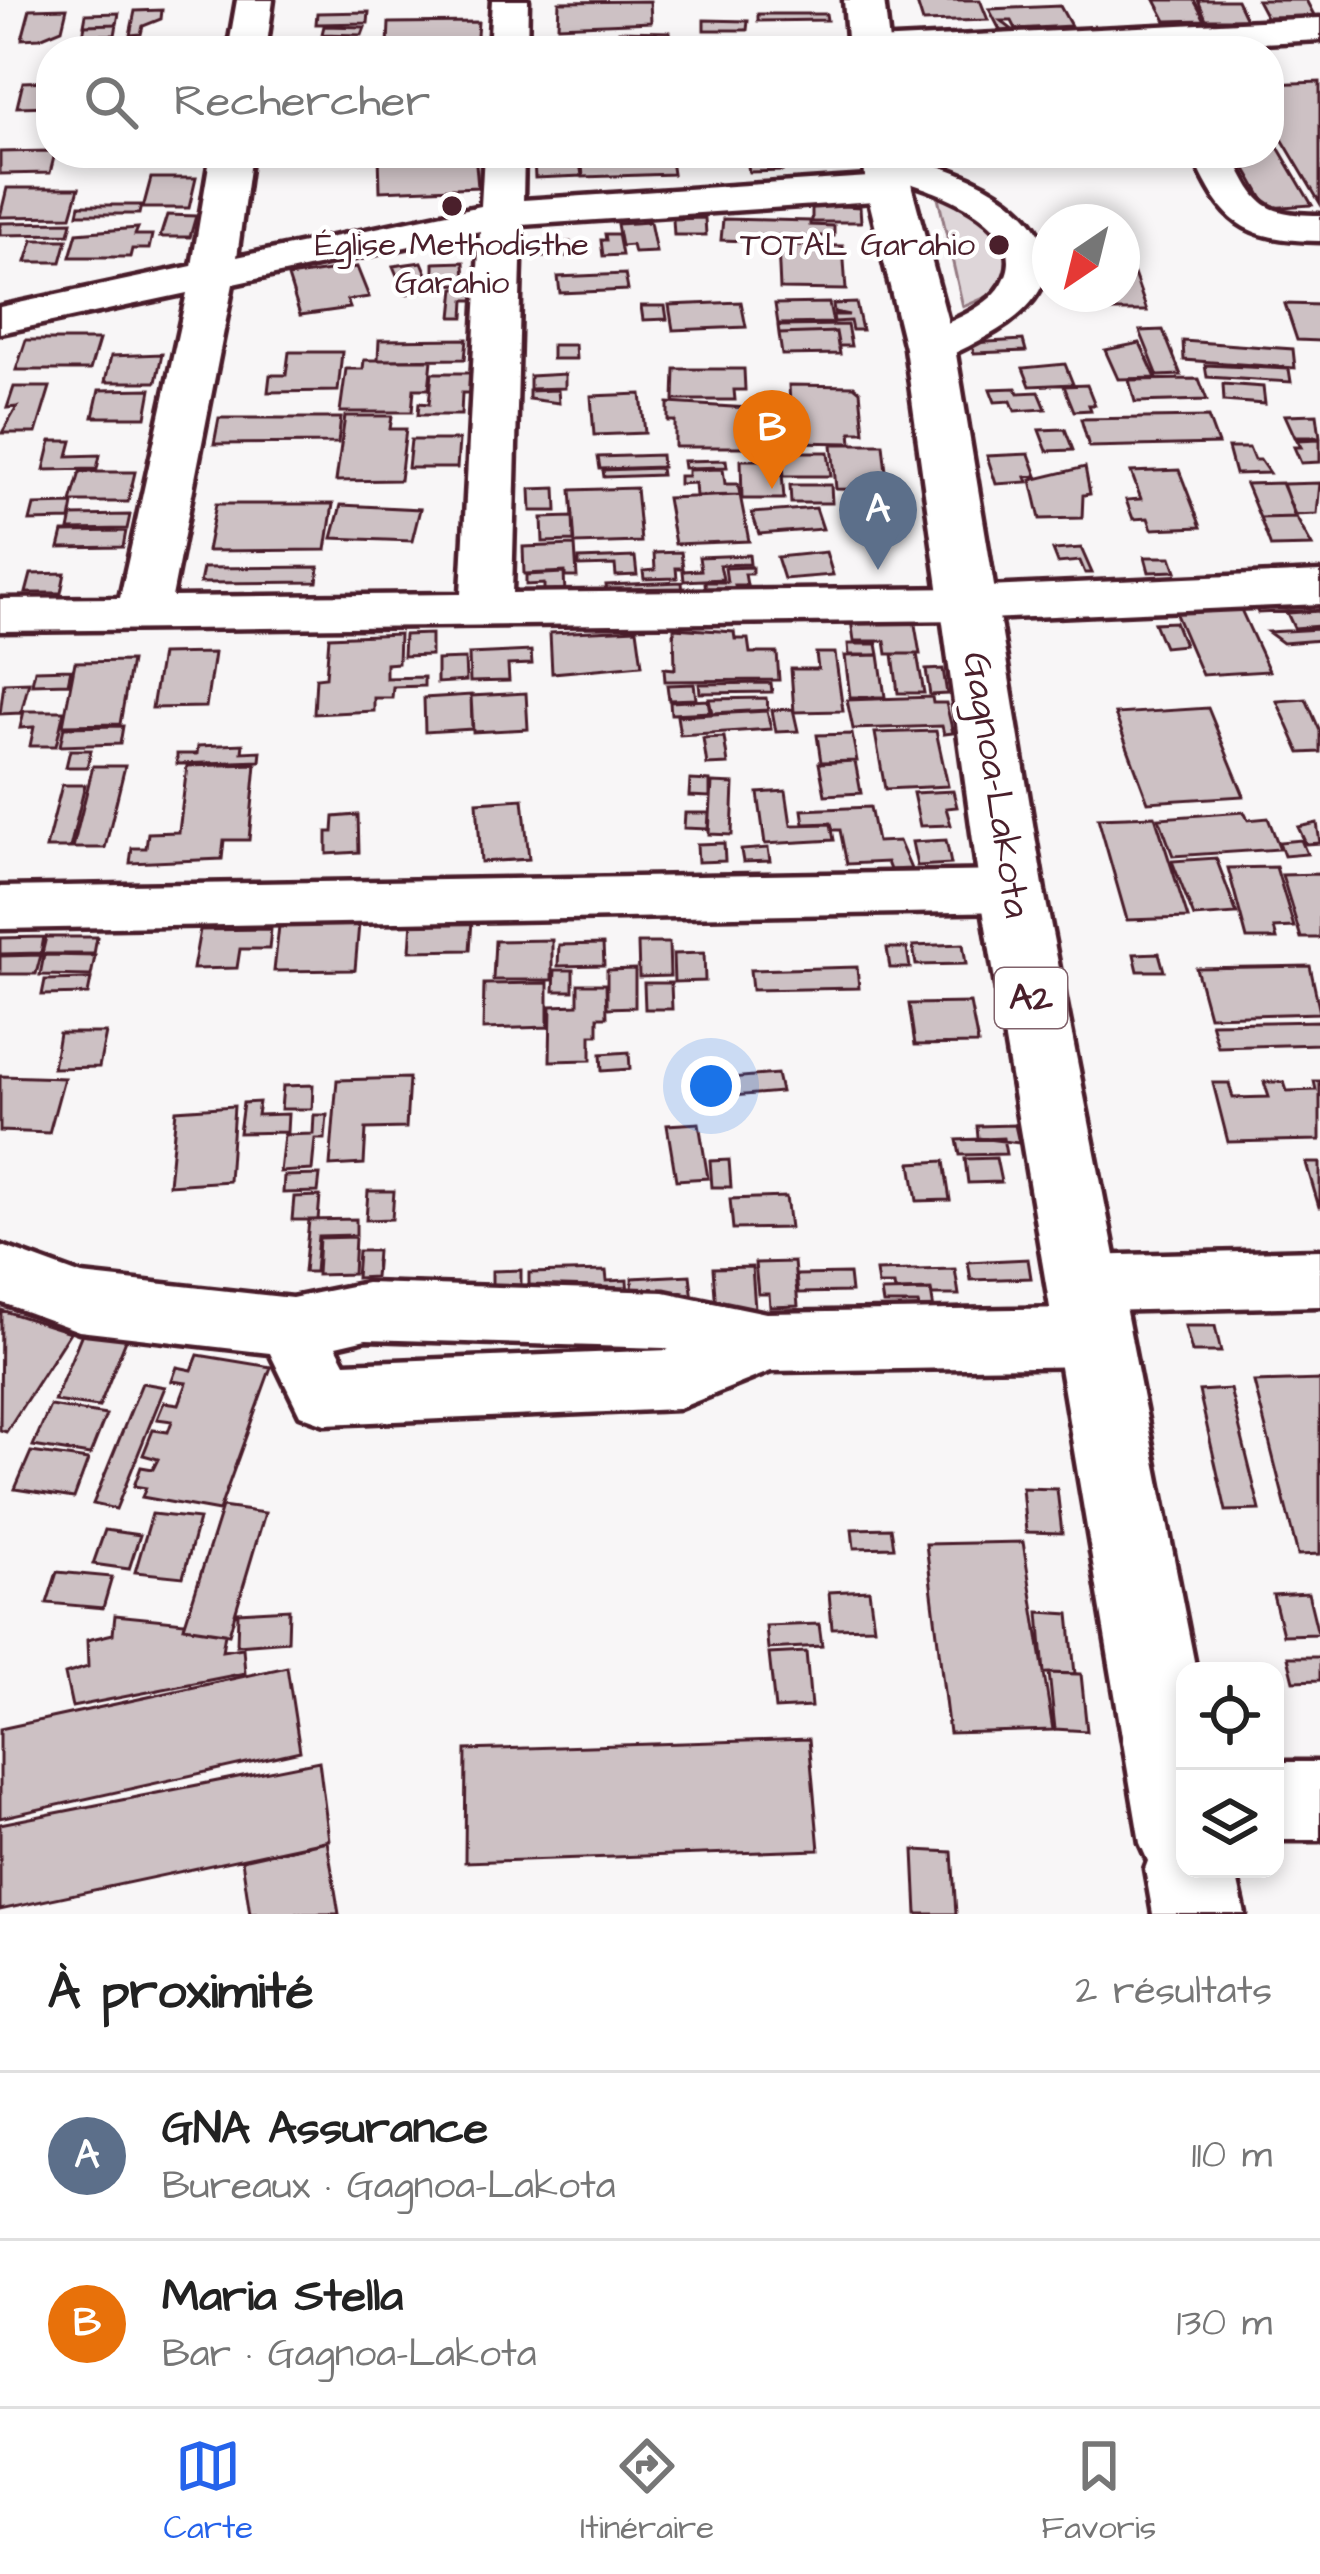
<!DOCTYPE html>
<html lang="fr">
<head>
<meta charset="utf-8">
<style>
  :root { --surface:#fff; --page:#f2f2f2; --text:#222; --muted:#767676; --line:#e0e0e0; --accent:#2563eb }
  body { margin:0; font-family:"Architects Daughter",sans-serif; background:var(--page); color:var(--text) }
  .controls { position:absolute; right:36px; bottom:36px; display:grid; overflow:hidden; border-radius:24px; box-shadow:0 6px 18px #0003 }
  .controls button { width:108px; height:108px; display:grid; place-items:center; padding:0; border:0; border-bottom:3px solid var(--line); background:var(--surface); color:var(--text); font:60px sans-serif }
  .compass { position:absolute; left:1032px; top:204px; width:108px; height:108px; border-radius:50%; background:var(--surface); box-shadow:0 6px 18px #0003; rotate:215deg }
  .you { position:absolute; left:711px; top:1086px; width:42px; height:42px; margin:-30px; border:9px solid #fff; border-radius:50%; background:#1a73e8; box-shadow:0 0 0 18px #1a73e833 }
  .badge { display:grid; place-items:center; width:78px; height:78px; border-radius:50%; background:var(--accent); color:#fff; font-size:39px; font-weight:700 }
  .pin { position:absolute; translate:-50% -99px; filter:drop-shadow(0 3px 6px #0008) }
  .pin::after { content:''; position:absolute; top:63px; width:42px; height:36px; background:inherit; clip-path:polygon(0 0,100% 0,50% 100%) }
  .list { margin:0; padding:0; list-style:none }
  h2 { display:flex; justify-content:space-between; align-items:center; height:156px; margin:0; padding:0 48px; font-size:51px }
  h2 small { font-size:39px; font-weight:400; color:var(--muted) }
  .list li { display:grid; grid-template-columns:78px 1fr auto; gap:36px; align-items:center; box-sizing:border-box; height:168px; padding:0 48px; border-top:3px solid var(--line) }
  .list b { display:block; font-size:45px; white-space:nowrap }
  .list p { margin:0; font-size:39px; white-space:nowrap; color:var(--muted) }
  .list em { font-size:39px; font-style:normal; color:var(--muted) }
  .icon { flex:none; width:66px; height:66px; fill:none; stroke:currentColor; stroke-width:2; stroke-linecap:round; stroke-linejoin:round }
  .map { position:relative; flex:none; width:1320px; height:1914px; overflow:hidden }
  .search { position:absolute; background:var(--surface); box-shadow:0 6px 18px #0003; left:36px; right:36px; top:36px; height:132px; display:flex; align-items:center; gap:30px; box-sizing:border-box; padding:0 42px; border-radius:48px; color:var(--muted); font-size:45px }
  .sheet { height:492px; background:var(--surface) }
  nav { display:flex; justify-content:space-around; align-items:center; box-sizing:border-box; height:168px; border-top:3px solid var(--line); background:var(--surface); font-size:33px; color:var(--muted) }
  nav a { display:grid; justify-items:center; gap:6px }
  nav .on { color:var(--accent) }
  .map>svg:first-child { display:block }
  .green { fill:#ded6d9; stroke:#947a82; stroke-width:3 }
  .building { fill:#cdc1c4; stroke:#4a1f2b; stroke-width:3 }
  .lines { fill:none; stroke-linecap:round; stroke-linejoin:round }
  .minor-casing { stroke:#4a1f2b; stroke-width:9 }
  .major-casing { stroke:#4a1f2b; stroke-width:9 }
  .minor { fill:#fff; fill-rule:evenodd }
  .major { fill:#fff; fill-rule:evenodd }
  .poi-dot { fill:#4a1f2b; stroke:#fff; stroke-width:4.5 }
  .labels { text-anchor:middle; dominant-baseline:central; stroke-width:9; stroke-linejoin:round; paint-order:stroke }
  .far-poi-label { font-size:33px; fill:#4a1f2b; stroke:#fff }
  .shield { fill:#fff; stroke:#80626b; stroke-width:3 }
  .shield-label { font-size:36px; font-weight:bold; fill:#4a1f2b }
  .street-label { font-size:39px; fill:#4a1f2b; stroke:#fff }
</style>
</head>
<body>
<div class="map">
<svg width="1320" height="1914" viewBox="0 0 1320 1914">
  <rect width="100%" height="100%" fill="#f8f6f7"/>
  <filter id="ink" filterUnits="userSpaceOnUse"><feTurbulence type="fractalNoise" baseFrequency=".00833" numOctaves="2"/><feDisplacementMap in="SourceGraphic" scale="24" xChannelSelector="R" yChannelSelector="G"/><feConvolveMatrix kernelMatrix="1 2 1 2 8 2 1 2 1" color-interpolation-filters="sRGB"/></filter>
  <g filter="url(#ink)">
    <path class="green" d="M936,188L1002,218L1015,274L988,296L963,307Z"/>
    <path class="building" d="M916,0H980L988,20L923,22Z
      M1155,0H1194L1205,20L1166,21Z
      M1198,0H1237L1246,19H1206Z
      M1257,0H1306L1315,17H1266Z
      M650,1L651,22L558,26L559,2Z
      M1060,6L1071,26L1016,29L1012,21H1001L1014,31L1001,32L989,9Z
      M67,8L62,29L40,38L22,39L30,9Z
      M162,10L161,19L143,26L141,34L130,35L135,11Z
      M369,12L368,23L316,24L317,13Z
      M119,13L117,24L84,25L86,14Z
      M758,14H826L827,20L758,21Z
      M704,20L748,21L747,30H704Z
      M478,22L476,49L388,45L389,23Z
      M117,24L115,35H83L85,25Z
      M324,26L365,27L362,35L322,34Z
      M619,31L670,32L671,41H661V51H544V42H619Z
      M375,45L374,51H297V47Z
      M51,81V106L17,107L23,82Z
      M1320,82V203L1269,117V84Z
      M1269,132L1312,205L1268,208L1237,153H1269Z
      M51,151L55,153L50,173L0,174V152Z
      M379,153H475L478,187L380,191Z
      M581,153H670L673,174L583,177Z
      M746,153H779L782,171L749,172Z
      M174,155L172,166H107L110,156Z
      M573,159L580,162L582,176L535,178L534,160Z
      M151,178H196L189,208H143Z
      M7,188H79L71,216L0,217Z
      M812,204L860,207L861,222H812Z
      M80,205H141L139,214H78Z
      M167,215L196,216L190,237H160Z
      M705,218L706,235H674L673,219Z
      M723,219L810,221V225L834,226V236H809V243L721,240Z
      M72,222L69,234L0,235V223Z
      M650,222L656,252L634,253L632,245L621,246L617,224Z
      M138,228L135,235H152L149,249H132L130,257H70L77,233Z
      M605,234H618L622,255L603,256L601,240H606Z
      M33,240H67L61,262H26Z
      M570,242L572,256L543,257L541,244Z
      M778,245L843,246L846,290L780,289Z
      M422,262L434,290L405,294L393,266Z
      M464,262L465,284L434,285V263Z
      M357,267L369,297L347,300L350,308L300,315L288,277Z
      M625,274L628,290L560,293L558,277Z
      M1134,274L1147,311H1095L1091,294H1122V275Z
      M468,282H482L480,300H465L464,317H452L455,288H468Z
      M741,302L746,327L673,330L669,305Z
      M829,303L833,323L778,324L775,304Z
      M856,303L862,330H852L850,321L834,322L833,315H849L834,312L833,304Z
      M1285,304L1320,305V341L1297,340Z
      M641,306H665L667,319L643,320Z
      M847,325L851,346H838L836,332L779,334L778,326Z
      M1163,330L1181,375L1158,376L1140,331Z
      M836,332L840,354L782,355L779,334Z
      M467,339L465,359L378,360L379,340Z
      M26,340H99L90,370H16Z
      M1023,340L1026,351L974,353L971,343Z
      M1183,341L1293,349L1295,368L1184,360Z
      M1140,343L1156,378L1118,379L1105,350Z
      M552,345H575L576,359H552Z
      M289,352H342L338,391L268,392L270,375H286Z
      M162,354L156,382H105L111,356Z
      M364,360H432L429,389H414L412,412H340L346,369H363Z
      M1065,364L1073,384L1030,386L1023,368Z
      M1205,365L1289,369L1291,382L1207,377Z
      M675,369H744L745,390H734L735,400H674Z
      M432,373H485L484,393H462L461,415H418L419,403L429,404Z
      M565,374V388L530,389V376Z
      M1199,379L1207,400L1135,402L1129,380Z
      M1223,384L1263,387L1265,404L1224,401Z
      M789,385L854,386L860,391L864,432H851L852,443L792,442Z
      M1087,385L1095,405H1089L1091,410L1074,411L1064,386Z
      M14,387H50L36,433H2L17,407L7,408Z
      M1016,388L1018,393L1039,392L1046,409L1015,411L1011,401L995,402L990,389Z
      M151,389L146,417H93L99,390Z
      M558,390L559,403L529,399V391Z
      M641,394L645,433L594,435L591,396Z
      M758,396H779L780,410H786L788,450H754L752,414H759Z
      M668,403L748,408L749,447H675V421H668Z
      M1317,414L1320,437H1295L1285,415Z
      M345,416H392L390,429H406L400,480L336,481Z
      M1208,417L1218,444L1089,447L1081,419Z
      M219,418H341L338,443L214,444Z
      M1065,429L1073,450L1047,451L1039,430Z
      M1320,439V462L1301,463L1294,447H1301L1297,440Z
      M411,440H459L457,468H408Z
      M51,441H72L68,456L100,455L97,469L44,470Z
      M832,444H883L888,490L836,489Z
      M1228,448H1249L1254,460H1260L1269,473L1235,474Z
      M782,452H828L831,476H784Z
      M1029,454L1037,476L1026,477L1028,482L996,484L987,456Z
      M661,455L662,467L600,469L598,457Z
      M726,460L727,467L684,468L683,461Z
      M741,460H781L784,499H742Z
      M1085,467L1090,494L1083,495L1082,518L1040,519L1031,480Z
      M660,468L661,475L604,477L603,470Z
      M723,469L725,484H738L740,495L696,496L695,483L679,484V476H688V470Z
      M1179,470L1201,527L1152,529L1148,518L1133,519L1126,500L1141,499L1131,472Z
      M80,472H135L128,502H71Z
      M1282,483L1296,517L1260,518L1246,484Z
      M1320,483L1317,514L1294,515L1283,484Z
      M790,485H831L832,503H791Z
      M556,488L557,511H531L530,489Z
      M636,488L641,542L575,544L571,490Z
      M740,495L749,541L675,544L667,498Z
      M73,504L70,520L30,521L34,505Z
      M216,504H333L326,550L207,551Z
      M341,505L420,509L412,541L332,538Z
      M816,508L823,529L759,534L752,513Z
      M130,515L127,529L69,530L72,516Z
      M573,517L574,541L543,542L542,518Z
      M1296,517L1312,546L1271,547L1260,518Z
      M126,531L123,547L59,548L63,532Z
      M575,545L577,577H565V572L524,574L523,547Z
      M1081,548L1092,573H1085L1080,561L1058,563L1053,550Z
      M681,552L683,568H676L677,578L644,579L643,571L655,570L654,553Z
      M826,552L833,575L784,579L777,557Z
      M749,555L750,564L720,565L723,579L684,581L683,571L701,570L699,557Z
      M635,557L637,575L616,576L615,565L579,566V559Z
      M1145,557H1171L1176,571L1149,572Z
      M319,567L317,582L200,583L203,568Z
      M752,567V574H745L747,585H735L737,594L706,595L705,582H727L725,568Z
      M65,573L61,593H26L31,574Z
      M564,573L565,594L544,595V584L526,585V575Z
      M682,582L684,605L637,597V591L607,592L606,585Z
      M1317,599L1320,610L1258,613L1253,602Z
      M1237,601L1269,671L1202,675L1172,605Z
      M1320,611V626L1294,628L1287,613Z
      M914,619L920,654H887L885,641H854L851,620Z
      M1175,622L1184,645L1164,647L1154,623Z
      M674,628L734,632L735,639H748L750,653H777L779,680L665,681L664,668L675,669Z
      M637,629L642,665L552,673L550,633Z
      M1320,629V640L1283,643L1268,632Z
      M399,634L398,663L386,664V678L424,677V686L393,687L392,698H374V711L314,714L316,678L326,677L329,637Z
      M431,634V655L403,656L404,635Z
      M848,644H877L879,655H849Z
      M531,651L532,664L508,665L509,681L470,682L469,654Z
      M214,653L206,707L152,708L161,654Z
      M816,653H835L843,711L794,712L791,669H818Z
      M893,654H917L924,693H898Z
      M879,655L885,697H850L845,656Z
      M465,659L466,681L437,683V660Z
      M131,661L120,724L63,725L75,662Z
      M71,669L68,683L32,684L35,670Z
      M943,669L947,694L930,695L926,670Z
      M29,682L21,713L0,714L4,683Z
      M771,683L772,692L700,693L699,684Z
      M694,684L696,699L669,700L667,685Z
      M526,693L528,729L473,732L471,696Z
      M471,695L472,729L425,732L424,698Z
      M932,697L933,703H946L953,733L944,734L942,726L853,729L847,700Z
      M766,698L768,710L712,713L709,699Z
      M1306,699L1320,731V752L1300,753L1277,701Z
      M708,700L710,712L671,714L670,702Z
      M1208,708L1244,796L1148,802L1115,714Z
      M793,709L798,731L776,732L772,710Z
      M24,711H64L56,746H30L34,727L20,728Z
      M767,711L771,729L680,735L677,716Z
      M123,726L120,744L60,746L64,727Z
      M936,731L948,786L885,789L875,733Z
      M852,734L857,761L821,762L817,735Z
      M724,737L728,764L707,765L703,738Z
      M243,744L242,752L261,751L260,761L177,764V754H197L198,746Z
      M70,750H91L87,767H66Z
      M855,761L861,793L825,795L819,763Z
      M256,764L249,840H224L222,859L130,863L132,848H146L148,833L179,832L187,766Z
      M93,766H125L105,848H73Z
      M690,780L710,781V797L689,796Z
      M712,783L734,784L732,835L709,834Z
      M62,785H85L70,848H46Z
      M786,791L791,825L831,824L834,840L765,844L758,793Z
      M953,791L957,807L946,808L951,825L920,826L913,793Z
      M523,799L529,859L481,862L477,802Z
      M870,807L877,842L899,841L911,869L890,870L887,862L847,864L840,830H833L831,823L804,824L802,810Z
      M1244,812L1248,820L1268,818L1280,849L1173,856L1159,818Z
      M685,813H709L708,829L684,828Z
      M358,815L359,852L327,854V832H333L334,817Z
      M1155,816L1188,918L1127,920L1098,818Z
      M1317,823L1320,843L1306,844L1298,827Z
      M946,840L951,864L917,866L912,842Z
      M1301,840L1307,854L1284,856L1279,842Z
      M724,843L725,861L698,862L697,844Z
      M768,848L770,861L743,862L741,850Z
      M1216,858L1237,914L1194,917L1172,861Z
      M1276,867L1294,927L1274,928L1277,939H1247L1228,868Z
      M1320,874V938H1301L1282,875Z
      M412,920H472L470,950L410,951Z
      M359,924L355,970L274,971L279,926Z
      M271,929L269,949H240L237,968L193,969L200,930Z
      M44,937L41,953L0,954V938Z
      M46,937H97L94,954H42Z
      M552,940V980H493L495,941Z
      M638,943H669L670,976L639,977Z
      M603,944L604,965L558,966L559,945Z
      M963,944L966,964L916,965L913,946Z
      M887,948H907L910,968H890Z
      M704,953L705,981L674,982L673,954Z
      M1159,953L1164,971H1138L1134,954Z
      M41,955L36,974H0V956Z
      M44,955L95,956L91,976L40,975Z
      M1310,966L1320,1013L1209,1016L1196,968Z
      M857,967L859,988L752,990L750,970Z
      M635,969V1007L607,1008V970Z
      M555,970H573V991H554Z
      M91,979L88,994L42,995L45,980Z
      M548,983V1027L483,1029L484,984Z
      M644,983H671L672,1009H645Z
      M578,984H606L607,1017H598V1035H591V1060L550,1061L551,1006L578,1005Z
      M970,1003L978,1044L915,1045L909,1004Z
      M1320,1021V1044L1218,1047L1211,1023Z
      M59,1033H106L99,1067L53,1068Z
      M629,1052L630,1069L602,1071L601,1054Z
      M777,1074L781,1092L721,1097L718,1079Z
      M0,1076L64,1078L49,1133L0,1131Z
      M409,1078L406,1128L366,1129L364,1164L330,1166L337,1080Z
      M1314,1081H1320V1140L1228,1142L1213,1083H1229L1233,1098L1269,1097L1264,1082H1284L1287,1091L1316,1090Z
      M313,1085L312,1109H281L283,1086Z
      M259,1102L257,1115L288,1114L287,1132L239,1133L243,1103Z
      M234,1106L229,1181L169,1185L176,1110Z
      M314,1115H327L325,1139H315L312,1170L280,1172L284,1135L313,1134Z
      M699,1123L708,1178L676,1180L667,1125Z
      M1015,1125L1019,1143L978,1138L977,1126Z
      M1003,1138L1006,1154L960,1155L957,1140Z
      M996,1158L1001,1182L968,1183L965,1159Z
      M729,1160L731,1187H712L710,1161Z
      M944,1161L950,1200L917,1201L911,1163Z
      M1306,1163H1320V1207H1319Z
      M320,1175L318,1192L283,1193L284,1176Z
      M368,1191H394L392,1219L366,1220Z
      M320,1196L318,1220H292L294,1197Z
      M786,1197L790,1228L733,1229L730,1199Z
      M356,1219V1235L318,1236L315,1272H304L309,1220Z
      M355,1237L353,1274L317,1275L319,1238Z
      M358,1251H377L375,1277L356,1278Z
      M1028,1259L1031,1278L971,1280L968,1262Z
      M794,1262L798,1306L770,1307L769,1294H758L755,1263Z
      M752,1267L755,1309L716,1310L713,1268Z
      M955,1269L959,1295H932L931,1290L895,1291L894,1285H878L876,1271Z
      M521,1270V1299H492V1271Z
      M606,1271L607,1281L627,1280L629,1313L529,1309V1273Z
      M849,1274L851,1292L798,1293L796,1275Z
      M690,1275L694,1308L633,1310L632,1278Z
      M931,1291L934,1310L920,1311L918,1304H883L881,1292Z
      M1,1310L70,1332L6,1432L0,1430Z
      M85,1326L129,1332L99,1407L54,1401Z
      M1185,1326H1215L1221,1352H1192Z
      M198,1355L271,1367L219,1511L142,1497L146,1488L134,1486L141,1467L153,1469L158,1459L143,1455L153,1430L168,1432L172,1421L157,1419L164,1402L179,1404L187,1383L172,1381L177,1367L192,1370Z
      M1320,1380V1554L1298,1555L1254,1382Z
      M142,1383L165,1387L116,1509L93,1504Z
      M1230,1389L1260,1510L1226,1511L1199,1391Z
      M50,1406L106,1415L90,1455L33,1446Z
      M31,1452L88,1460L74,1498L15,1489Z
      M1022,1488L1057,1489L1062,1533L1026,1532Z
      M222,1507L265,1513L229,1634L184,1627Z
      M152,1514L199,1519L183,1577L135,1572Z
      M891,1528L894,1547L854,1548L852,1529Z
      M105,1530L140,1535L129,1569L93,1564Z
      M1023,1542L1053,1730L949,1733L926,1544Z
      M57,1572L112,1577L103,1608L47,1603Z
      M869,1590L874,1627L832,1628L829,1592Z
      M1308,1593L1318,1634L1283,1635L1273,1595Z
      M289,1609L288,1641L237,1645L238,1612Z
      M1039,1612L1069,1614L1075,1674L1044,1673Z
      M115,1615L185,1622L184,1627L225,1633L222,1651L243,1648L245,1673L72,1707L65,1674L88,1667L87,1640L113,1634Z
      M819,1624L822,1646L768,1649L766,1626Z
      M806,1652L811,1707L775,1709L769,1654Z
      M1288,1657H1320V1680L1294,1681Z
      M287,1667L300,1751L0,1818V1729Z
      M1049,1673L1081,1674L1087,1731L1055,1729Z
      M809,1739L819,1850L465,1862L466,1750Z
      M319,1761L329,1840L0,1910V1824Z
      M327,1841L339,1914H250L242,1860Z
      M914,1850L952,1852L956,1914H917Z"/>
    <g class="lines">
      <defs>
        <path id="minor" d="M237,0H273L266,51H228Z
          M492,0H528L527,51H489Z
          M1320,18V40L1102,51H856L862,43L875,40Z
          M211,153H251L237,257L481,206L484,153H524L523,200L884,176L873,173L867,164L873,155C894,150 914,159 935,165C1035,194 1104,275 982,339C959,351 940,364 914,358L907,348L914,338C940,325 986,311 1002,284C1035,228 943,193 906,182L910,188L904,197L889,200L522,225L512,593L966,588L1320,572V604L966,620L0,631V599L120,598L187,293L0,333V307L192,266ZM480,231L461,594L172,597L233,284Z
          M1192,153H1232C1256,204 1262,215 1320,215V241C1242,240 1222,223 1192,153Z
          M1012,871L1033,877L1041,891L1033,905L1012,911L0,929V887Z
          M0,1245L82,1275L292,1298L366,1283L664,1292L766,1313L1072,1308L1058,1304L1048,1284L1058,1264L1082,1256L1320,1250V1306L1100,1311L1116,1317L1126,1337L1116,1357L1091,1366L771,1371L677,1409L325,1424L300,1415L270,1353L79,1331L0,1302ZM366,1339L664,1348L669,1350L345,1363L336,1346Z
          M1275,1762H1320V1840H1275Z"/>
        <path id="major" d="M844,0H884L890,51H848Z
          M863,153H907L912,188L955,348L1044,891L1196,1671H1185V1869H1235L1245,1914H1153L1145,1869L1148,1861L1140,1843L980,891L905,348L866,188Z"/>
      </defs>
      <use href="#minor" class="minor-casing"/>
      <use href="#major" class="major-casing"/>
      <use href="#minor" class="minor"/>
      <use href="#major" class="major"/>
    </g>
  </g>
  <g class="poi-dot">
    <circle cx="452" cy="206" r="12"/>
    <circle cx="999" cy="245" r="12"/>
  </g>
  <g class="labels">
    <g class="far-poi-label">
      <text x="452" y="245">Église Methodisthe<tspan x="452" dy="38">Garahio</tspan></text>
      <text x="975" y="245" text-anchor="end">TOTAL Garahio</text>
    </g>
    <rect class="shield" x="995" y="968" width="72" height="60" rx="9"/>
    <g class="shield-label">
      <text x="1031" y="998">A2</text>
    </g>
    <g class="street-label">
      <text transform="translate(996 785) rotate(81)">Gagnoa-Lakota</text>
    </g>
  </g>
</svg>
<div class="controls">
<button><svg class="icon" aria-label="locate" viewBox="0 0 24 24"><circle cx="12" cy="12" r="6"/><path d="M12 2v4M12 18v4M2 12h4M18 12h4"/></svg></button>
<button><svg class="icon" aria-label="layers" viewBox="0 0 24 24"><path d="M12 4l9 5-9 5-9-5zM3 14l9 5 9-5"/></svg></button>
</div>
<svg class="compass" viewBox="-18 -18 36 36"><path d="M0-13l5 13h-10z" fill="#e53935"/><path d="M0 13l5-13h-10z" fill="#767676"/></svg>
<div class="you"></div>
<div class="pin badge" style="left:878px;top:570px;background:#5c6f8a">A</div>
<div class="pin badge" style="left:772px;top:489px;background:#e8710a">B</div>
<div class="search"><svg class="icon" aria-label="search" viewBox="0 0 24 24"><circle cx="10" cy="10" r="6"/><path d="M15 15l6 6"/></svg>Rechercher</div>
</div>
<section class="sheet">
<h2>À proximité<small>2 résultats</small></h2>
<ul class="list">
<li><span class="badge" style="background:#5c6f8a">A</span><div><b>GNA Assurance</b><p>Bureaux · Gagnoa-Lakota</p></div><em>110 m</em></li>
<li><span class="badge" style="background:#e8710a">B</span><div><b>Maria Stella</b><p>Bar · Gagnoa-Lakota</p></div><em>130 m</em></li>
</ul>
</section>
<nav>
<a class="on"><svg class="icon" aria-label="map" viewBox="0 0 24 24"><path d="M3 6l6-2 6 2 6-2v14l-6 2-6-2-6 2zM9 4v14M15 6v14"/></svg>Carte</a>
<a><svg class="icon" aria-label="directions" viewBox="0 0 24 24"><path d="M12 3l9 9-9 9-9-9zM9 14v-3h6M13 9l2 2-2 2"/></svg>Itinéraire</a>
<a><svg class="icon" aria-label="saved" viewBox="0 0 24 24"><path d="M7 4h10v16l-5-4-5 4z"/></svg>Favoris</a>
</nav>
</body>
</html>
